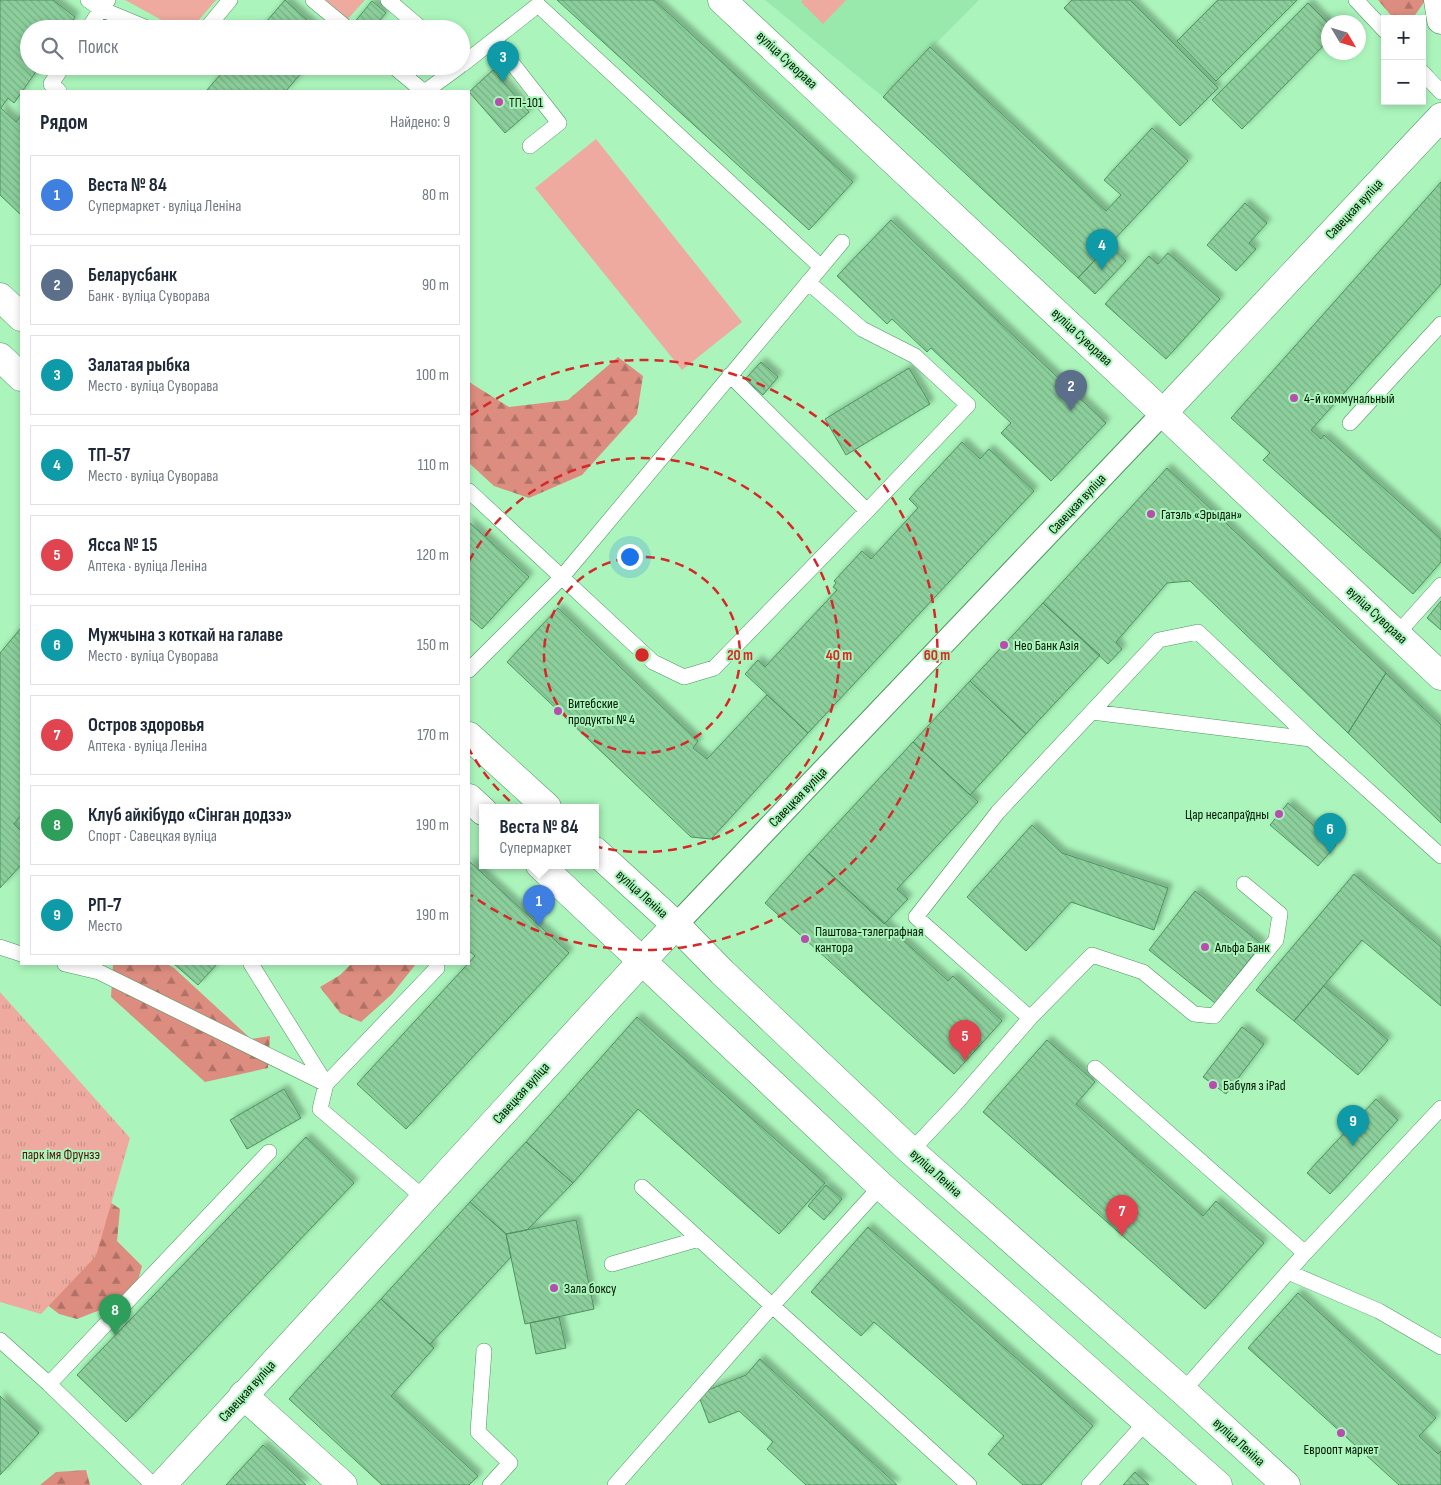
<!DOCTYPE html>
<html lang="ru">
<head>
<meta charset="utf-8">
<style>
  :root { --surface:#fff; --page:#f6f6f7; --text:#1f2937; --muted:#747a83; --line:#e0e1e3; --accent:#d93025 }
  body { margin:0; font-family:"Sofia Sans Condensed",sans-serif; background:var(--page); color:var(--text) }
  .controls { position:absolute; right:15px; top:15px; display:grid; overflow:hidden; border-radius:0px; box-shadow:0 2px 8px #0003 }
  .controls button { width:45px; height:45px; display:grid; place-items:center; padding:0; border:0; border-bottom:1px solid var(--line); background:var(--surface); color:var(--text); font:25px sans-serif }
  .compass { position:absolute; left:1321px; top:15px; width:45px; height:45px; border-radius:50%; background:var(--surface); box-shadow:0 2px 8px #0003; rotate:128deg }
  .you { position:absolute; left:629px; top:556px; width:18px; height:18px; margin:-12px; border:4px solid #fff; border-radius:50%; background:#1a73e8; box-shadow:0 0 0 8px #1a73e833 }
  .badge { display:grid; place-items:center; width:32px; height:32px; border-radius:50%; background:var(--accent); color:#fff; font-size:16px; font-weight:700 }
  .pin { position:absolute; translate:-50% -41px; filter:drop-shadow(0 1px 2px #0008) }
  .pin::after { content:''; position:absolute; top:26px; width:18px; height:15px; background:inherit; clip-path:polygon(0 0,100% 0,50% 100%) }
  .popup { position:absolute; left:479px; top:804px; width:120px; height:65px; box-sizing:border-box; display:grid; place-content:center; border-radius:0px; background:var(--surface); filter:drop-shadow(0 1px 4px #0005); font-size:16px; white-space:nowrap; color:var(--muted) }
  .popup b { font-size:19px; color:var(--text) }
  .popup::after { content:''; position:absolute; left:50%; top:100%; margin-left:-10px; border:10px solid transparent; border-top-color:var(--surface) }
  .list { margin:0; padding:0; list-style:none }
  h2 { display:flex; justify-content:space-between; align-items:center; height:65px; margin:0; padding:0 20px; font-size:21px }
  h2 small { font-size:16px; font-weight:400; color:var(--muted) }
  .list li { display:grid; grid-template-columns:32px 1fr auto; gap:15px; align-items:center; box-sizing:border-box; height:80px; margin:0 10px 10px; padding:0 10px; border:1px solid var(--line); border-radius:0px }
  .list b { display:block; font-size:19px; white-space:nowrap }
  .list p { margin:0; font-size:16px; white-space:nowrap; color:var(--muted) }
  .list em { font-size:16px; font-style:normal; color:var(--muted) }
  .icon { flex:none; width:28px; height:28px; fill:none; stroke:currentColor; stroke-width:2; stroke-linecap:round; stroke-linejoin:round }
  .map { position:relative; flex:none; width:1441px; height:1485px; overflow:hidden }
  .search { position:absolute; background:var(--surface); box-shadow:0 2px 8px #0003; left:20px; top:20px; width:450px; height:55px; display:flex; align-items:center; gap:12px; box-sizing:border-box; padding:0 18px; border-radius:28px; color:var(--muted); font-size:19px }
  .panel { position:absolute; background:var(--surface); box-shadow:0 2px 8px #0003; left:20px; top:90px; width:450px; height:875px; border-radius:0px }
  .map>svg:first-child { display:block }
  .built { fill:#99e9ac }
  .green { fill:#eeaa9e }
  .forest { fill:url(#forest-firs) }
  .park { fill:url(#park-tufts) }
  .building { fill:url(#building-back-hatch); stroke:#4d9460; filter:url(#shadow) }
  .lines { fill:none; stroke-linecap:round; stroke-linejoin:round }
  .service-casing { stroke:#4e9561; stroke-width:16 }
  .pedestrian-casing { stroke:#4e9561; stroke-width:24 }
  .minor-casing { stroke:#4e9561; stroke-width:29 }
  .tertiary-casing { stroke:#4e9561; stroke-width:29 }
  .primary-casing { stroke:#4e9561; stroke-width:29 }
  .service { stroke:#fff; stroke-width:15 }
  .pedestrian { stroke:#fff; stroke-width:22 }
  .minor { stroke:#fff; stroke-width:28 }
  .tertiary { stroke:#fff; stroke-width:28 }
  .primary { stroke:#fff; stroke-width:28 }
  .ring { fill:none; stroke:#d62828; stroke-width:2.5; stroke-dasharray:9 6 }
  .poi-dot { fill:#b74dae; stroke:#abf5bc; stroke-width:2 }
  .labels { text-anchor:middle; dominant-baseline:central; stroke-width:4; stroke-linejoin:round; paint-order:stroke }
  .street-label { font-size:14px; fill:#001704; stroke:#abf5bc }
  .poi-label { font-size:14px; fill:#001704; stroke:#abf5bc; text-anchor:start }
  .park-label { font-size:14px; fill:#561007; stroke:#abf5bc }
  .centre { fill:#d62828; stroke:#abf5bc; stroke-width:2.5 }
  .ring-label { font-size:15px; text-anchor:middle; font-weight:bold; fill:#d62828; stroke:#abf5bc; stroke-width:4; stroke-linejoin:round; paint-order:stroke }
</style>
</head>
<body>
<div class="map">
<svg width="1441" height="1485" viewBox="0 0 1441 1485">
  <defs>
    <pattern id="forest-firs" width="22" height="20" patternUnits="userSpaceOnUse" patternTransform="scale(1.25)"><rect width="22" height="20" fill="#dc8d7f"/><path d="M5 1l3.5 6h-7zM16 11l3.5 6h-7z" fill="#b07266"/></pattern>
    <pattern id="park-tufts" width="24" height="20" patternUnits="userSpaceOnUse" patternTransform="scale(1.25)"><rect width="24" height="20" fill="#eeaa9e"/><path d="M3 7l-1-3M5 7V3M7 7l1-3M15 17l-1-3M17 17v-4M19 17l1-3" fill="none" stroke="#ca9286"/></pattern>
    <pattern id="building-back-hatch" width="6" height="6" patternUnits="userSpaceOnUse" patternTransform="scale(1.25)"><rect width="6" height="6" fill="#8ccf9c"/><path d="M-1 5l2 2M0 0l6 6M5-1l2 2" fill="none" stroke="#77b185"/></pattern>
    <filter id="shadow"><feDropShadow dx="4.5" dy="-4.5" stdDeviation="2.5" flood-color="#0004"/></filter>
  </defs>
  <rect width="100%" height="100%" fill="#abf5bc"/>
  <path class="built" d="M765,0H979L883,97Z"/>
  <path class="green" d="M125,0H216L191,29H178Z
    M323,0H365L346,21Z
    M803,0H846L823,24L801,2Z
    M596,139L742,322L682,370L535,188Z"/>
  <path class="forest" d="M1378,0H1425V1L1413,18L1394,19Z
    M618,357L643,376L637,414L582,475L529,498L494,486L469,463V382L509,407L568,400Z
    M113,964H167L174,968L251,1039L270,1036L268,1068L205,1082L111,997Z
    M351,964H416L392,994L361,1022L340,1013L320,987L340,975Z
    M0,1196H101L120,1209L117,1241L142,1266L137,1284L118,1303L77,1319L59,1314L32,1293Z
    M86,1470L90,1485H40L56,1472Z"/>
  <path class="park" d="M0,992L130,1138L96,1256L41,1314L0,1302Z"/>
  <path class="building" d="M0,0H53L75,17L67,29H29V66H40L14,103L8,98L1,108L16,122L21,116V215L0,195Z
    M285,0L317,29H260Z
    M557,0H654L853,182L809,230Z
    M1072,0H1130L1218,88L1180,126L1064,8Z
    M1218,0H1297L1216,81L1177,41Z
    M372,1L386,13L372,29H358L353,24Z
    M1308,3L1328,23V41L1242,129L1212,100Z
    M930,47L1106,211L1121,195L1104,180L1152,128L1188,161L1078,278L883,97Z
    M228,66H307L286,91H206Z
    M493,70L529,112L505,133L469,92Z
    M1441,182V284L1311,430L1321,439L1324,435L1441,539V562L1413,594L1263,460L1270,453L1231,418Z
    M1245,203L1267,223L1249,243L1256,249L1236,271L1207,245Z
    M891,220L1106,423L1051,481L1001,433L1011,423L931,348L927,352L892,319L887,324L837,276Z
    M1109,245L1126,261L1095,294L1078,278Z
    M1168,253L1220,299L1166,359L1105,304L1149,256L1158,264Z
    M761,362L778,377L763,395L745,379Z
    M909,368L930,404L846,455L825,419Z
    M962,442L980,459L989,449L1034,491L808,733L745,674L758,660L765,667L837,590L833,587L836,583L834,581L862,551L871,559L918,508L909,499Z
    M1167,468L1386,673L1348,733L1190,581L1167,583L1116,642L1122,649L1108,664L1043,603Z
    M469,522L529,577L482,629L469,618Z
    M1441,601V630L1427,618Z
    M1043,603L1100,655L1026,734L970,681Z
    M558,608L698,741L693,748L707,759L767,695L808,733L711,839L691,837L507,662Z
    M21,628V815L14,824L21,831V865L0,888V653Z
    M1386,673L1441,725V823L1348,733Z
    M970,681L1026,734L970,795L913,742Z
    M913,742L978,802L897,889L908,899L884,924L809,854Z
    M1288,803L1336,845L1318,866L1270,825Z
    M1032,825L1062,853L1168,888L1154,930L1071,902L1026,951L967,897Z
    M809,854L948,981L953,976L1002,1021L954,1074L765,903Z
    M469,861L569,953L406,1129L357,1084L475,956L469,951Z
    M1354,874L1441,947V1006L1362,940L1294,1021L1256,990Z
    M1195,891L1262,944L1215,1003L1149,950Z
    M174,964H217L198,985Z
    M1324,986L1388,1040L1358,1075L1294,1021Z
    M637,1017L825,1183L779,1234L638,1109L573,1183L526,1142Z
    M1242,1027L1264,1044L1226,1094L1203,1077Z
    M1047,1040L1095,1082L1076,1104L1203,1216L1216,1201L1264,1243L1205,1309L983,1112Z
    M284,1089L301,1118L247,1149L230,1120Z
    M1376,1099L1398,1120L1330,1194L1307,1173Z
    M306,1137L354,1183L126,1422L77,1375Z
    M526,1142L573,1183L527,1230L506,1234L470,1202Z
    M826,1185L842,1199L824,1220L808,1206Z
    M470,1202L506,1234L511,1257L430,1344L381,1299Z
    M576,1220L594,1309L525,1324L506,1234Z
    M868,1227L1093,1426L1041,1485H1023L988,1454L1004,1436L874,1322L861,1336L811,1292Z
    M1298,1293L1436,1418L1419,1436L1438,1454L1441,1451V1485H1399L1248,1348Z
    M381,1299L434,1348L391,1396L478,1476L469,1485H382L289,1399Z
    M559,1317L566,1348L536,1354L530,1323Z
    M760,1359L897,1485H806L767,1449L773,1442L739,1411L709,1423L698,1394L746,1375Z
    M0,1396L39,1433L0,1475Z
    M263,1445L306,1485H226Z
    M1135,1472L1149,1485H1123Z"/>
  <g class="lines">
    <defs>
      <path id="service" d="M88,0L101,9L108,0
        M313,0L348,29
        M388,0L422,29
        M1356,0L1385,31
        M88,29L101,9L149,29
        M206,29L230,0
        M494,40L559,123L530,146
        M461,63L463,64L538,5L821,267
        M393,66L423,91
        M1422,72L1441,92
        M59,91L51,84L63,66
        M426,91L460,66
        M730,375L867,511
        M1350,423L1441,324
        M469,491L653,662L684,677L714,668L867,511L968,405L915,356L862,329L808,282
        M1397,634L1441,585
        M469,670L562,577L842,242
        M1092,712L1311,739
        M0,947L21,954
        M65,964L99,972L326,1084L320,1109L424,1198
        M251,964L326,1084L437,968L436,964
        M1030,1018L916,917L998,812L1159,640L1198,632L1311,739L1441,856
        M1095,1068L1305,1253
        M911,1151L959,1100L1030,1018L1092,955L1143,972L1194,1014L1214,1016L1276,940L1280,914L1244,884
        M642,1187L969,1485
        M612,1264L699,1239
        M1288,1272L1379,1311L1441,1347
        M0,1340L49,1384
        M484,1351L478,1432L510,1463L490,1485
        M1183,1391L1305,1253L1441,1108
        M153,1485L49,1384L269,1152
        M615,1485L772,1306L881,1186
        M1089,1485L1147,1421"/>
      <path id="pedestrian" d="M676,925L1163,413"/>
      <path id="minor" d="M722,0L1163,413L1441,676
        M1438,0L1441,20
        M1163,413L1441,117
        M243,1395L343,1485"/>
      <path id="tertiary" d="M162,1485L642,961L676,925"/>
      <path id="primary" d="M0,297L21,317
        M0,357L21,377
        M469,736L547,807
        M469,798L483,811
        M595,851L676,925L722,972L911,1151L1183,1391L1286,1485
        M540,865L881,1186L1218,1485"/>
    </defs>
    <use href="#service" class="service-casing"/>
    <use href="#pedestrian" class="pedestrian-casing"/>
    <use href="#minor" class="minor-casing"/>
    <use href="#tertiary" class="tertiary-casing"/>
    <use href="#primary" class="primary-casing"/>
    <use href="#service" class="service"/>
    <use href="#pedestrian" class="pedestrian"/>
    <use href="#minor" class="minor"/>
    <use href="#tertiary" class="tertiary"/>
    <use href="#primary" class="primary"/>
  </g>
  <g class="ring">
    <circle cx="642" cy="655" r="98"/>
    <path d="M469 561A197 197 0 1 1 469 749"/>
    <path d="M471 415A295 295 0 1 1 471 895"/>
  </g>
  <g class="poi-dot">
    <circle cx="499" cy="102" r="5"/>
    <circle cx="1294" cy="398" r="5"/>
    <circle cx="1151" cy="514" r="5"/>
    <circle cx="1004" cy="645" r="5"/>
    <circle cx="558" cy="711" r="5"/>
    <circle cx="1279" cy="814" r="5"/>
    <circle cx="805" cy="939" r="5"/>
    <circle cx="1205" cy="947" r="5"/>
    <circle cx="1213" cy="1085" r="5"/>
    <circle cx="554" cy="1288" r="5"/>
    <circle cx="1341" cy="1433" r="5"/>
  </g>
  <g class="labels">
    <g class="street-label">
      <text transform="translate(787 60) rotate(43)">вуліца Суворава</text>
      <text transform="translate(1354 209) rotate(-47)">Савецкая вуліца</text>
      <text transform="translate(1082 337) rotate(43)">вуліца Суворава</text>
      <text transform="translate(1077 504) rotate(-47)">Савецкая вуліца</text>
      <text transform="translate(1377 615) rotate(43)">вуліца Суворава</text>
      <text transform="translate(798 797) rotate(-46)">Савецкая вуліца</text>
      <text transform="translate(642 894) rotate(42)">вуліца Леніна</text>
      <text transform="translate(521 1093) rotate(-48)">Савецкая вуліца</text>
      <text transform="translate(936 1173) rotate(42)">вуліца Леніна</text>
      <text transform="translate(247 1391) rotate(-48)">Савецкая вуліца</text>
      <text transform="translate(1239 1442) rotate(42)">вуліца Леніна</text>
    </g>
    <g class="poi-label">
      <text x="509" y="102">ТП-101</text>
      <text x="1304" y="398">4-й коммунальный</text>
      <text x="1161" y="514">Гатэль «Эрыдан»</text>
      <text x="1014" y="645">Нео Банк Азія</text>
      <text x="568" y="703">Витебские<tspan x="568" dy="16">продукты № 4</tspan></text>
      <text x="1269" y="814" text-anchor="end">Цар несапраўдны</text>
      <text x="815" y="931">Паштова-тэлеграфная<tspan x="815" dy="16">кантора</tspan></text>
      <text x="1215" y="947">Альфа Банк</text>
      <text x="1223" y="1085">Бабуля з iPad</text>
      <text x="564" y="1288">Зала боксу</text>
      <text x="1341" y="1449" text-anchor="middle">Евроопт маркет</text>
    </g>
    <g class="park-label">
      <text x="61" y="1154">парк імя Фрунзэ</text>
    </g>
  </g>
  <circle cx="642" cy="655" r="8" class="centre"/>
  <g class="ring-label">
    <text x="740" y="660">20 m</text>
    <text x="839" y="660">40 m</text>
    <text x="937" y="660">60 m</text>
  </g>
</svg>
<div class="controls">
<button>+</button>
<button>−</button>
</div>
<svg class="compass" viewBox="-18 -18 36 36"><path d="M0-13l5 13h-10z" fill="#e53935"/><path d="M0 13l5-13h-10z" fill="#747a83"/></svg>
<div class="you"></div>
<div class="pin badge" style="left:539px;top:926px;background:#3f7fe0">1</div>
<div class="popup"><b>Веста № 84</b>Супермаркет</div>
<div class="pin badge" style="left:1071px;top:411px;background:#5c6f8a">2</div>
<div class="pin badge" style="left:503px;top:82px;background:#0f9aa8">3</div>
<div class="pin badge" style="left:1102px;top:270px;background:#0f9aa8">4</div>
<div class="pin badge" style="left:965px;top:1061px;background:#e0444e">5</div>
<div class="pin badge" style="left:1330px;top:854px;background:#0f9aa8">6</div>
<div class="pin badge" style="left:1122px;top:1236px;background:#e0444e">7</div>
<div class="pin badge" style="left:115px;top:1335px;background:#2e9e5b">8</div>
<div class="pin badge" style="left:1353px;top:1146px;background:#0f9aa8">9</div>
<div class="search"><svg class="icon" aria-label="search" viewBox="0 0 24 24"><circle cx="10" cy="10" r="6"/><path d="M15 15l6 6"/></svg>Поиск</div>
<section class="panel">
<h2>Рядом<small>Найдено: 9</small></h2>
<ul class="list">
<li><span class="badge" style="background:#3f7fe0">1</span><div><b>Веста № 84</b><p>Супермаркет · вуліца Леніна</p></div><em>80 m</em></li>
<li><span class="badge" style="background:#5c6f8a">2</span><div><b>Беларусбанк</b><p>Банк · вуліца Суворава</p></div><em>90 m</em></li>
<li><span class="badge" style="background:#0f9aa8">3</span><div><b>Залатая рыбка</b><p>Место · вуліца Суворава</p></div><em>100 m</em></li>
<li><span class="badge" style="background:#0f9aa8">4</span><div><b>ТП-57</b><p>Место · вуліца Суворава</p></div><em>110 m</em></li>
<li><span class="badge" style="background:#e0444e">5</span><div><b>Ясса № 15</b><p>Аптека · вуліца Леніна</p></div><em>120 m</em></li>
<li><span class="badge" style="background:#0f9aa8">6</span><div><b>Мужчына з коткай на галаве</b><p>Место · вуліца Суворава</p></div><em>150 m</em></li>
<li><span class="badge" style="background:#e0444e">7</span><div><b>Остров здоровья</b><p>Аптека · вуліца Леніна</p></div><em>170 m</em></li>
<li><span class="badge" style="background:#2e9e5b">8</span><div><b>Клуб айкібудо «Сінган додзэ»</b><p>Спорт · Савецкая вуліца</p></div><em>190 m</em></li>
<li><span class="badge" style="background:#0f9aa8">9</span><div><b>РП-7</b><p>Место</p></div><em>190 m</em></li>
</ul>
</section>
</div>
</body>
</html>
